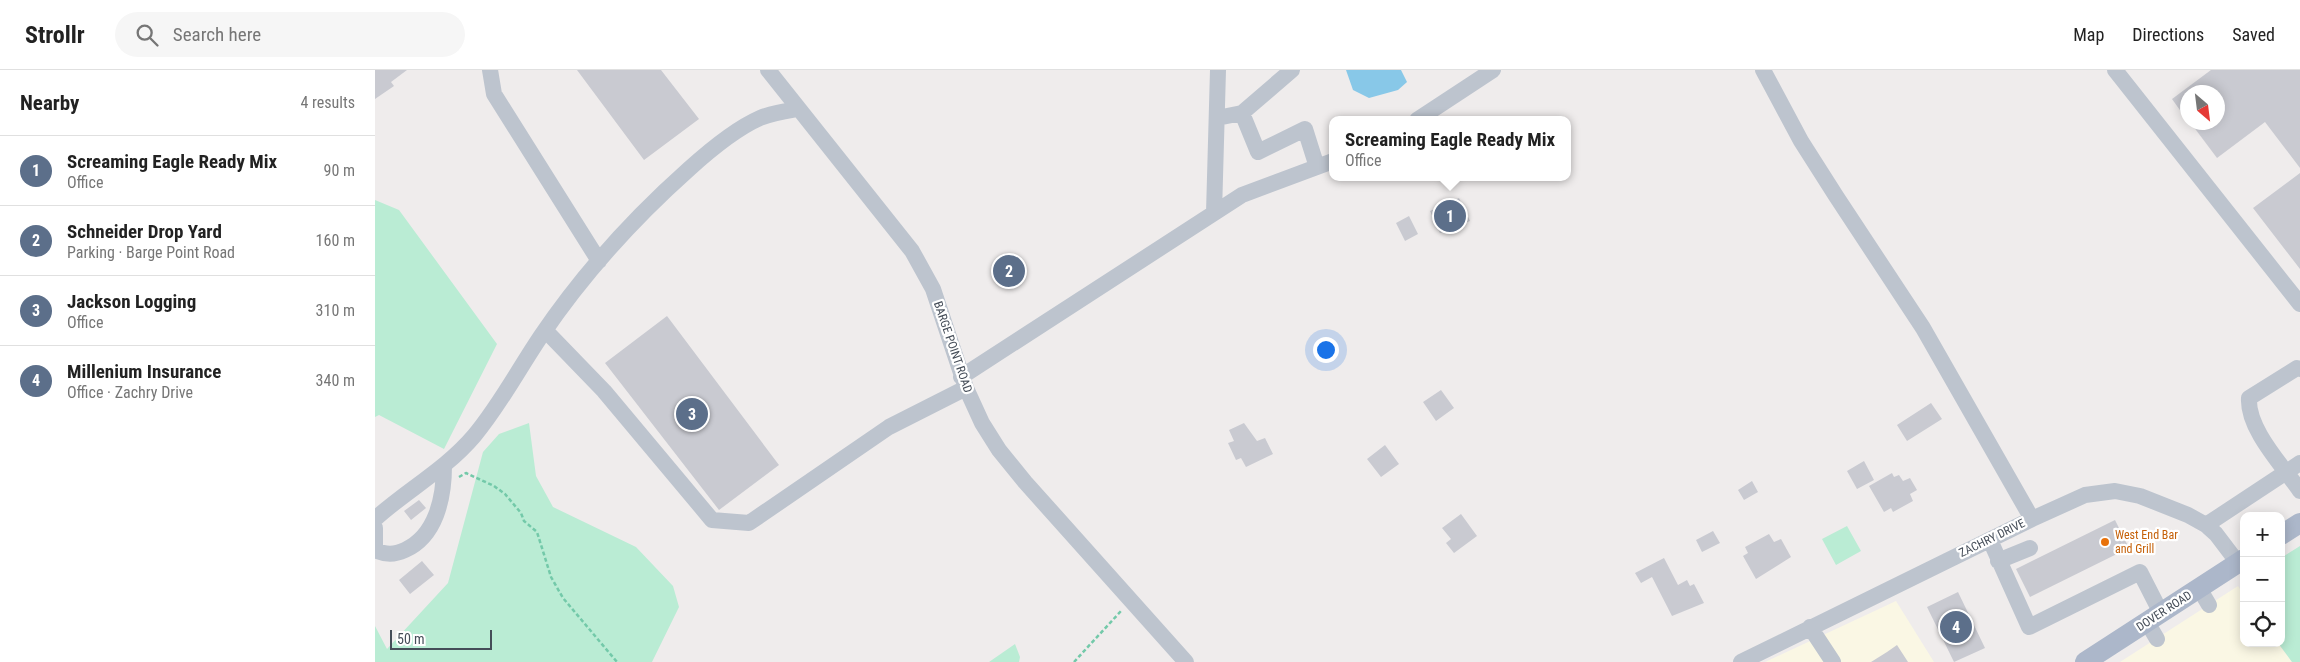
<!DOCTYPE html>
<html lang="en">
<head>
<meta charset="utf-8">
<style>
  :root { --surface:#fff; --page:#f6f6f6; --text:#222; --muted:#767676; --line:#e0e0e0; --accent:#1e58d6 }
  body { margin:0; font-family:"Roboto Condensed",sans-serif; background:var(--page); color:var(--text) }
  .controls { position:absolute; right:15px; bottom:15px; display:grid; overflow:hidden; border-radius:10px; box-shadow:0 2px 12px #0003 }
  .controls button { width:45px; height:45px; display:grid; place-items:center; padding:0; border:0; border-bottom:1px solid var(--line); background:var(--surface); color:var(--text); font:25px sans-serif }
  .compass { position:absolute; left:1805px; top:15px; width:45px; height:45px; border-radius:50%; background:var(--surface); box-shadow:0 2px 12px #0003; rotate:152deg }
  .scale { position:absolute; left:15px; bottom:12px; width:102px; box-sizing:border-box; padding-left:5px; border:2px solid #454d58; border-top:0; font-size:14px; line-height:18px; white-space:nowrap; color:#454d58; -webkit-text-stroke:4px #fff; paint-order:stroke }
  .you { position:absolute; left:950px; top:279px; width:18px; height:18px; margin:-12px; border:4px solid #fff; border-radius:50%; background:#1a73e8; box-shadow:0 0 0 8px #1a73e833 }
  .badge { display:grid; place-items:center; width:32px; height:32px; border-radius:50%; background:var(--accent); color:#fff; font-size:16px; font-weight:700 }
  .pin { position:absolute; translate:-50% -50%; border:2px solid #fff; box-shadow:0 1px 5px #0006 }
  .popup { position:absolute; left:954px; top:46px; width:242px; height:65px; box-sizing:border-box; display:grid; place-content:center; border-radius:10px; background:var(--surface); filter:drop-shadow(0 1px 4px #0005); font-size:16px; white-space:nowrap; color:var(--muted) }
  .popup b { font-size:19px; color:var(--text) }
  .popup::after { content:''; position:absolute; left:50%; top:100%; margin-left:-10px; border:10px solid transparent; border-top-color:var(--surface) }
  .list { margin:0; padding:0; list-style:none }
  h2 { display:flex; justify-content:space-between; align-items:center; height:65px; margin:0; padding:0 20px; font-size:21px }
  h2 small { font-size:16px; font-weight:400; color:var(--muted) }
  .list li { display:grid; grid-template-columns:32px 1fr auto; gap:15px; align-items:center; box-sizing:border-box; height:70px; padding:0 20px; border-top:1px solid var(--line) }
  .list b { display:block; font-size:19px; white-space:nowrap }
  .list p { margin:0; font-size:16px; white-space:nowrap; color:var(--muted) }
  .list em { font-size:16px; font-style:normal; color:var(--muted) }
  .icon { flex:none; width:28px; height:28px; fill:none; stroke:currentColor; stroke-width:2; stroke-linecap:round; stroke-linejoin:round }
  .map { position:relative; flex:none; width:1925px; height:592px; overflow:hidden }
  header { display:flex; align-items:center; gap:30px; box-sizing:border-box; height:70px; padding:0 25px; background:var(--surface); border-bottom:1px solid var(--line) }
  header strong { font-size:24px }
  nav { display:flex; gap:28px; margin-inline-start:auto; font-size:18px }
  .search { width:350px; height:45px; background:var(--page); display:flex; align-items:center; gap:12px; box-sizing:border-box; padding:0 18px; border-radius:28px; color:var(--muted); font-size:19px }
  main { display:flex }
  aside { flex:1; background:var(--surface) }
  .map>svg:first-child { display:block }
  .commercial { fill:#faf7e4 }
  .green { fill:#baecd4 }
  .water { fill:#88c8e8 }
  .building { fill:#c9cad1 }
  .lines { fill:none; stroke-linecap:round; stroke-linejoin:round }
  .path { stroke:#73c9a9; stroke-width:2.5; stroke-dasharray:4 2.5; stroke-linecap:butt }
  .minor { stroke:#bdc4ce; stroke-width:16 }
  .major { stroke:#acb7ca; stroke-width:20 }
  .food-dot { fill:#e8710a; stroke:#fff; stroke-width:2 }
  .labels { text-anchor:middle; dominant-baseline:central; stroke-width:4.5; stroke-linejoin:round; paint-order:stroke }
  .street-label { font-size:12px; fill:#454d58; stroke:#fff }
  .food-label { font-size:12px; fill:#c56008; stroke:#fff; text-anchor:start }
</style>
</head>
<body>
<header>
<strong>Strollr</strong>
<div class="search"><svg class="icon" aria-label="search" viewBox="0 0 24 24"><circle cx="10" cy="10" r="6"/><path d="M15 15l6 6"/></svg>Search here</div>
<nav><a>Map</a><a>Directions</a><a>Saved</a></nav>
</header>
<main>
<aside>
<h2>Nearby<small>4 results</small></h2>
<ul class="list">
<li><span class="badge" style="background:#5c6f8a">1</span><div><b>Screaming Eagle Ready Mix</b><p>Office</p></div><em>90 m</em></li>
<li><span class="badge" style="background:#5c6f8a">2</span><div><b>Schneider Drop Yard</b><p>Parking · Barge Point Road</p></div><em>160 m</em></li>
<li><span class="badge" style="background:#5c6f8a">3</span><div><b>Jackson Logging</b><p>Office</p></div><em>310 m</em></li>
<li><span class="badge" style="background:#5c6f8a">4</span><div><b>Millenium Insurance</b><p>Office · Zachry Drive</p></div><em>340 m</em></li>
</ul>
</aside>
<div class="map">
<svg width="1925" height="592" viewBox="0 0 1925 592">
  <rect width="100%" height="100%" fill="#efecec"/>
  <path class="commercial" d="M1863,516L1869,525V573H1903L1917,592H1745Z
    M1521,531L1559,592H1390Z"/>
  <path class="green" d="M0,130L24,140L122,274L69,379L4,345L0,347Z
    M154,353L161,406L178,437L261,477L298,516L304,537L277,592H0V556L12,579L73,513L108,382L124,364Z
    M1472,456L1486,481L1461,495L1447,469Z
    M1925,476V592H1917L1903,573H1906V488Z
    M640,574L645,587L644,592H614Z"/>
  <path class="water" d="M971,0H1026L1032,12L1023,20L994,28L978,20Z"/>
  <path class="building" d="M0,0H32L16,12L19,16L0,29Z
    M202,0H286L324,49L269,90Z
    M1836,0H1925V98L1890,52L1842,88L1815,52H1842V22H1812V50L1797,29Z
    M1925,103V199L1878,138Z
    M1084,128L1095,151L1065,163L1055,141Z
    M1034,146L1043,164L1030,171L1021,153Z
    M292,246L404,395L344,440L230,293Z
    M1066,320L1079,338L1061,351L1048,332Z
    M1556,333L1567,349L1532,371L1522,355Z
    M869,353L882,371L890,368L898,384L871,397L866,388L861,390L853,373L859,371L854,360Z
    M1010,375L1024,394L1006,407L992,389Z
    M1489,391L1499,410L1482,419L1472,401Z
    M1517,403L1519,407L1524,405L1528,411L1535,408L1542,420L1535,424L1538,431L1518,442L1516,438L1509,442L1494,416Z
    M1377,411L1383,422L1369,430L1363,420Z
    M44,430L51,438L36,450L29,441Z
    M1086,444L1102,466L1079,483L1071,473L1076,469L1067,458Z
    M1740,450L1754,478L1655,527L1641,499Z
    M1338,461L1345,473L1327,482L1321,470Z
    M1394,464L1399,472L1406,469L1416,487L1381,509L1368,486L1373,483L1370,477Z
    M1289,488L1303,515L1312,510L1315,516L1319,514L1329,533L1297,546L1277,507L1266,513L1260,503Z
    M47,491L59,505L35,524L24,510Z
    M1583,522L1610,578L1579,592L1552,537Z
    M1522,575L1533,592H1496L1512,582Z"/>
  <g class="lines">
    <path class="path" d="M84,407L91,403L119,416L130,424L146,443L149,451L162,462L176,507L188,528L242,592
      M699,592L746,541"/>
    <path class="minor" d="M115,0L119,24L224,191
      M393,0L537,181L558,219L591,318L607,353L624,380L650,412L811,592
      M1388,0L1426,71L1461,126L1548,258L1657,449
      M1740,0L1925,234
      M867,43L883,82L930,59L942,97
      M842,48L867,43L917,0
      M1042,50L1118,0
      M839,143L843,0
      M170,260L229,321L337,450L374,453L514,357L591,318
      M1925,299L1922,298L1874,328C1872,359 1908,396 1925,421
      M586,307L867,125L958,91
      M0,449C32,420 70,400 99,366C125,335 143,300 166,266C208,204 259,148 314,99C335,80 360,59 385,48C397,43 410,41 422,39
      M1831,455L1925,393
      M0,458V480C11,485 19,485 30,480C61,466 69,428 69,396
      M1615,470L1654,557L1765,502L1786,543
      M1623,491L1655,478
      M1824,518L1834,535
      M1772,552L1782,569
      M1435,557L1458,592
      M1366,592L1657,449L1710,425L1740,421L1765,426L1813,445L1831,455L1841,464L1863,493"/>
    <path class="major" d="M1906,465L1925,453
      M1710,592L1869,489"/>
  </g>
  <circle class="food-dot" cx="1730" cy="472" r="5"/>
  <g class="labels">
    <g class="street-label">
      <text transform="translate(578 277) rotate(71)">BARGE POINT ROAD</text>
      <text transform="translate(1617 468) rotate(-26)">ZACHRY DRIVE</text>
      <text transform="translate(1789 541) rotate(-33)">DOVER ROAD</text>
    </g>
    <g class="food-label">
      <text x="1740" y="465">West End Bar<tspan x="1740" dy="14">and Grill</tspan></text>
    </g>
  </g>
</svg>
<div class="controls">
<button>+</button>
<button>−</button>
<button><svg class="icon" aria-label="locate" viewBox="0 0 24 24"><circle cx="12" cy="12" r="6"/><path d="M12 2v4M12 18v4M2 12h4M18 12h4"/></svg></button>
</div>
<svg class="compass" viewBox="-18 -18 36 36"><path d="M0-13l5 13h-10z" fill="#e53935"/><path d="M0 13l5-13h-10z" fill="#767676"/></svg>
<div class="scale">50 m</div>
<div class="you"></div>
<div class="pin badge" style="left:1075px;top:146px;background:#5c6f8a">1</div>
<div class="popup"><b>Screaming Eagle Ready Mix</b>Office</div>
<div class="pin badge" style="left:634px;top:201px;background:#5c6f8a">2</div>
<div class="pin badge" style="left:317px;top:344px;background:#5c6f8a">3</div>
<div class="pin badge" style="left:1581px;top:557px;background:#5c6f8a">4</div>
</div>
</main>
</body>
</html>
